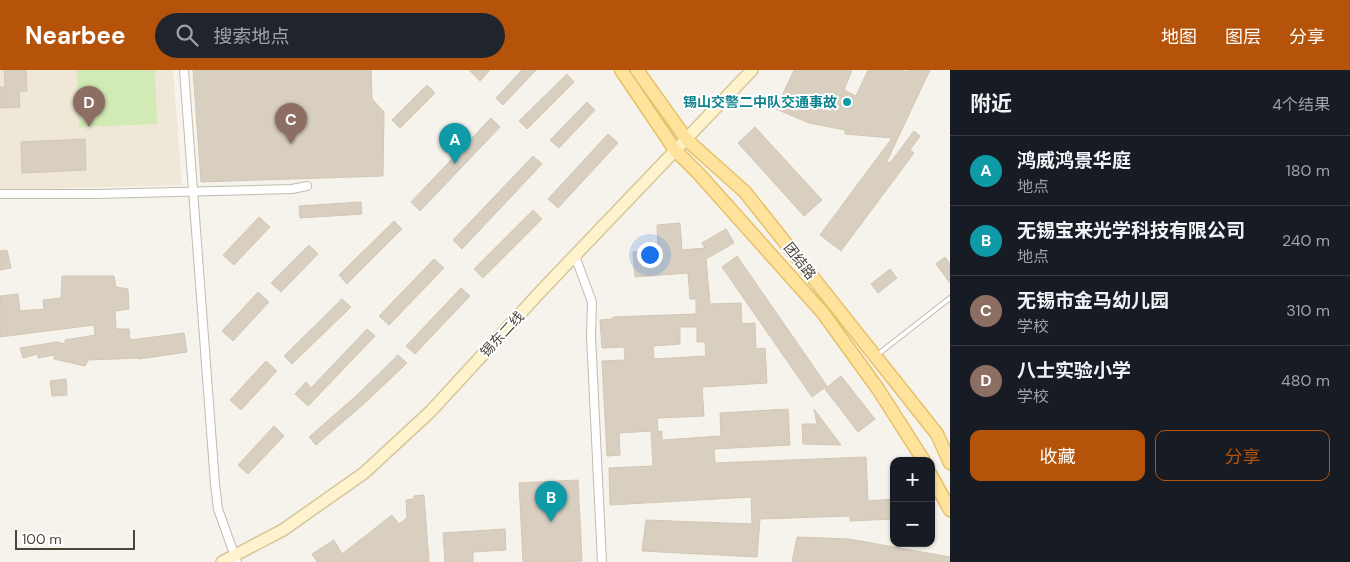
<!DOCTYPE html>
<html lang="zh">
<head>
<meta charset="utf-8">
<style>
  :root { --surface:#171b24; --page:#20242c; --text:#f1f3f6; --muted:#9ea1a6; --line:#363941; --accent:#b45309 }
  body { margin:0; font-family:"DM Sans","Noto Sans SC",sans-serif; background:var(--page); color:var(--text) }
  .controls { position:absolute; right:15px; bottom:15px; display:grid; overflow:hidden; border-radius:10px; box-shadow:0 1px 4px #0004 }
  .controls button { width:45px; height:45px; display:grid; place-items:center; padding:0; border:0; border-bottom:1px solid var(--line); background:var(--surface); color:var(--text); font:25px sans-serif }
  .scale { position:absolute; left:15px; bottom:12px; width:120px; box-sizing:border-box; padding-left:5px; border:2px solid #4b4439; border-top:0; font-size:14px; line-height:18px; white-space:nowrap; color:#4b4439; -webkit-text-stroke:4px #fff; paint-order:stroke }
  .you { position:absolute; left:649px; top:184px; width:18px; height:18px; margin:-12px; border:4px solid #fff; border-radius:50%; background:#1a73e8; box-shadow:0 0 0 8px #1a73e833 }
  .badge { display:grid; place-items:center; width:32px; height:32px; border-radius:50%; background:var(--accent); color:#fff; font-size:16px; font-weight:700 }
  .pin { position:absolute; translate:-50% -41px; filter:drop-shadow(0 1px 2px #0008) }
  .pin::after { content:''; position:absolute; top:26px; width:18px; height:15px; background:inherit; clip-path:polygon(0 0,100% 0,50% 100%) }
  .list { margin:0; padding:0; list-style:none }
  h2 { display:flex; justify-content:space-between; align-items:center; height:65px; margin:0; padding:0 20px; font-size:21px }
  h2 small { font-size:16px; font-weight:400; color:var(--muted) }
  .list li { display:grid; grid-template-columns:32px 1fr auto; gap:15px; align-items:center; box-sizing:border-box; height:70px; padding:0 20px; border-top:1px solid var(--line) }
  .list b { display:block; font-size:19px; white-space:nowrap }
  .list p { margin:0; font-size:16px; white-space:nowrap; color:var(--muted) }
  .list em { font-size:16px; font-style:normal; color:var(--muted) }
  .actions { display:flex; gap:10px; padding:15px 20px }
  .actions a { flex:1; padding:11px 0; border:1px solid var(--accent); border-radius:10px; text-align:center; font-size:18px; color:var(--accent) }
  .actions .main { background:var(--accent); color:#fff }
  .icon { flex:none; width:28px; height:28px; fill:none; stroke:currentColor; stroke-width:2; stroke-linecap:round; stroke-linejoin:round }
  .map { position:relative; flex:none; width:950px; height:492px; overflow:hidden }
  header { display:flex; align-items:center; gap:30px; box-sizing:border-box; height:70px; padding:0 25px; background:var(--accent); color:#fff }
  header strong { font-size:24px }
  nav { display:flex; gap:28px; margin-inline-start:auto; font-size:18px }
  .search { width:350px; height:45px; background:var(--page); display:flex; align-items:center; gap:12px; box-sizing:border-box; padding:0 18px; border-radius:28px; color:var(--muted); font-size:19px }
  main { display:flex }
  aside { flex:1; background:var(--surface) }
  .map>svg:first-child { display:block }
  .education { fill:#efe8d6 }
  .green { fill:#d2eab5 }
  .building { fill:#d8cfc1; stroke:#d3c7b4; fill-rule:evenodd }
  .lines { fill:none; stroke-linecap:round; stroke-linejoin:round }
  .lane-casing { stroke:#c2bbae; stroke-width:6 }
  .street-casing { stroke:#c2bbae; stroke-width:10 }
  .secondary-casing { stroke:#d6c79b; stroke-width:14 }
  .primary-casing { stroke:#e6c16a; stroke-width:15 }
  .lane { stroke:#fff; stroke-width:4 }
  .street { stroke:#fff; stroke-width:8 }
  .secondary { stroke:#fff3cd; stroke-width:11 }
  .primary { stroke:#ffe39c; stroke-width:12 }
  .culture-dot { fill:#0f9aa8; stroke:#fff; stroke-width:2 }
  .labels { text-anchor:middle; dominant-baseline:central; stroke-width:4; stroke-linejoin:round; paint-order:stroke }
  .culture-label { font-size:14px; font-weight:bold; fill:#0d838f; stroke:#fff; text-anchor:end }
  .street-label { font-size:14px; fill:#4b4439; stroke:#fff }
</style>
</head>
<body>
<header>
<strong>Nearbee</strong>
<div class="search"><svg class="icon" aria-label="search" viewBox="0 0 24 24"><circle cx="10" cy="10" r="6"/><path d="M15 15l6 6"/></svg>搜索地点</div>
<nav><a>地图</a><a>图层</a><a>分享</a></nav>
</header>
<main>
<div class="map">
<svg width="950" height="492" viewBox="0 0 950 492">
  <rect width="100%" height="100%" fill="#f6f3ec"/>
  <path class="education" d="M0,0H173L182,115L0,120Z"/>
  <path class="green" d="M77,0H155L157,54L79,57Z"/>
  <path class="building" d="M4,0H26L27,21H19L20,37L0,38V17H5Z
    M193,0H371L372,29L384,42L383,106L201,112Z
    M469,0H490L480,11Z
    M522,0H536L503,35L496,28Z
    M794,0H852L844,20L856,26L868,0H902L907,2L908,0H930L887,91L890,93L914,61L920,66L910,80L914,83L841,181L820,165L892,68L845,64V60L809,53L776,39Z
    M567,4L574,12L527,59L519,51Z
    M427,15L435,23L400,58L392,50Z
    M587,32L595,40L559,78L550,70Z
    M491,48L500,57L420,141L411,132Z
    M755,57L822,130L804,146L738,73Z
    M608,64L618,73L558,138L548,129Z
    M85,69L86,100L22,103L21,72Z
    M533,86L542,94L462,179L453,170Z
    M361,132L362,144L300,148L299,136Z
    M533,140L542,149L483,208L474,199Z
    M259,147L270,157L234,195L223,185Z
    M394,151L402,159L347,214L339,205Z
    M680,153L682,180L705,178L702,173L726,159L734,173L706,189L710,234L741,233L742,254L755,253L756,279L765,278L767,313L702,317L704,346L657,348L658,362L662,361V370L721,366L720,343L788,339L790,375L714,379L715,393L866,387L868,431L894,429V449L850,451V446L760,449L757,487L642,481L646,450L752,454L751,427L610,435L609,398L653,396L651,361L619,363L620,385L607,386L602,291L625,290L624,277L602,278L600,250L613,249V247L696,244V229H690L688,203L635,207L633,182L658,180L657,155ZM680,257H697V272H705L706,286L654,289L653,276L680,274Z
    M309,175L318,184L281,222L271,213Z
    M7,180L11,198L0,200V181Z
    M737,186L827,316L812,327L722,197Z
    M945,187L950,194V213L936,194Z
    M434,189L444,198L389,255L379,246Z
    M890,199L897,208L878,223L871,214Z
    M62,206H114L116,217L128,219L129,239L115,241L116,259H129L130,270L184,263L187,282L139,289V288L88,290L85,296L54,289V285L38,288V284L23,288L20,278L57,272L65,274V270L95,265L94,255L0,267V226L18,224L20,241L44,239L43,230L61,228Z
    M461,218L470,226L415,284L406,276Z
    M258,222L269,232L233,271L222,261Z
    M342,229L351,237L292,294L284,286Z
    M367,259L375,266L308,336L295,324L306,312L311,318Z
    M398,285L407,293L366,332L316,375L309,367L356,326Z
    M266,291L277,301L241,340L230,330Z
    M841,306L875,349L858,362L825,319Z
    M66,309L67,325L52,326L50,311Z
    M814,339L841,375L803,374L802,354H817Z
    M274,356L284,366L248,404L238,395Z
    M578,410L582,491L523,492L519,413Z
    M424,425L429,492H317L312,484L334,470L342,484L392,445L399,454L407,448L406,430L414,429V426Z
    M505,459L506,480L473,482V492H445L443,463Z
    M797,467L849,469L950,487V492H792Z"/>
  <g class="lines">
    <defs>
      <path id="lane" d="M877,285L950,228"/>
      <path id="street" d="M184,0L215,414L218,439L237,492
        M0,124H96L292,119L307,116
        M575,186L592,232L591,266L602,492"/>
      <path id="secondary" d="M222,492L283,460L364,403L431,341L541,221L752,0"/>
      <path id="primary" d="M621,0L675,80L699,104L823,243L878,319L924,391
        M637,0L687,70L745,122L937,364L950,393
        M931,405L950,440"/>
    </defs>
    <use href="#lane" class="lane-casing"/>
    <use href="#street" class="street-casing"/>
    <use href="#secondary" class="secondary-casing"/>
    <use href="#primary" class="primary-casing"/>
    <use href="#lane" class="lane"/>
    <use href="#street" class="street"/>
    <use href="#secondary" class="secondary"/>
    <use href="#primary" class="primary"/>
  </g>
  <circle class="culture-dot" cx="847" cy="32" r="5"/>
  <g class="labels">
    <g class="culture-label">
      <text x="837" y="32">锡山交警二中队交通事故</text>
    </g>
    <g class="street-label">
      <text transform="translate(800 191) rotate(52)">团结路</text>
      <text transform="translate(502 264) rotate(-47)">锡东二线</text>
    </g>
  </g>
</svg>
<div class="controls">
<button>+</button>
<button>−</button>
</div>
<div class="scale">100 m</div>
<div class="you"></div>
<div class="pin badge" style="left:455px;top:94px;background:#0f9aa8">A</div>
<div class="pin badge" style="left:551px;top:452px;background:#0f9aa8">B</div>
<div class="pin badge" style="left:291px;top:74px;background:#8d6e63">C</div>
<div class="pin badge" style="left:89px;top:57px;background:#8d6e63">D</div>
</div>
<aside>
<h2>附近<small>4个结果</small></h2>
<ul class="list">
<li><span class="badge" style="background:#0f9aa8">A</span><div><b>鸿威鸿景华庭</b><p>地点</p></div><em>180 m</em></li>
<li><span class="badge" style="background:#0f9aa8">B</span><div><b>无锡宝来光学科技有限公司</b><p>地点</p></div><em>240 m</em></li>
<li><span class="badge" style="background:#8d6e63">C</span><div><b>无锡市金马幼儿园</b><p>学校</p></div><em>310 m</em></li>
<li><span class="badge" style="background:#8d6e63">D</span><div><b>八士实验小学</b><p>学校</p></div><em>480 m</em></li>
</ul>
<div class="actions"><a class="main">收藏</a><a>分享</a></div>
</aside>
</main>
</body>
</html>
